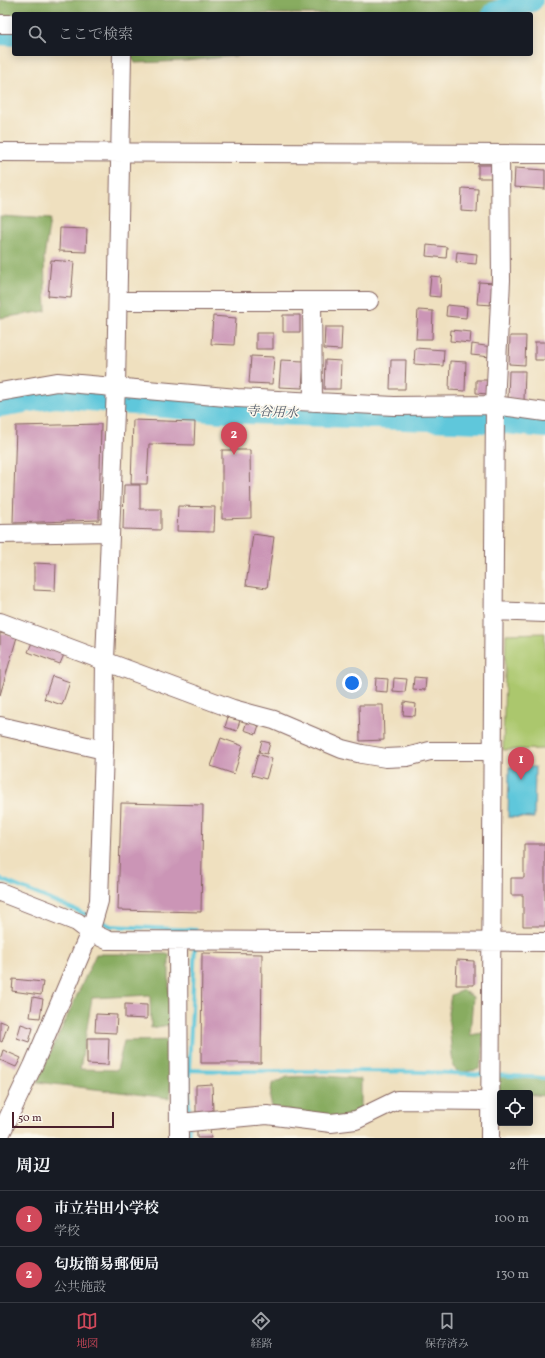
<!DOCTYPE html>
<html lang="ja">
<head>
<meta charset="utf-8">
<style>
  :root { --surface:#171b24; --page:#20242c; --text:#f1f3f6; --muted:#9ea1a6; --line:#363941; --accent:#d1495b }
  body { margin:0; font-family:Vollkorn,"Noto Serif JP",serif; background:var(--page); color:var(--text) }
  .controls { position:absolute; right:12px; bottom:12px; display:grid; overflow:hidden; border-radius:4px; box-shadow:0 2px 10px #0003 }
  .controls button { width:36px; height:36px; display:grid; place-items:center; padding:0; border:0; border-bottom:1px solid var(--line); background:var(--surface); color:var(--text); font:20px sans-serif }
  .scale { position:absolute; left:12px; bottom:10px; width:102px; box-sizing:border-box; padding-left:4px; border:2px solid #4a1f2b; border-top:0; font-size:11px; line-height:14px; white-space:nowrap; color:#4a1f2b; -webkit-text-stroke:3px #fbf7ec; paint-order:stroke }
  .you { position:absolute; left:352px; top:683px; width:14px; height:14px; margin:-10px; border:3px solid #fff; border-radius:50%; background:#1a73e8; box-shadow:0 0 0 6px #1a73e833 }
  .badge { display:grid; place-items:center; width:26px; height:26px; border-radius:50%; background:var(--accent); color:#fff; font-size:13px; font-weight:700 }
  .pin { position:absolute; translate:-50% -33px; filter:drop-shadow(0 1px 2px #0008) }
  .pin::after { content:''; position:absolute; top:21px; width:14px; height:12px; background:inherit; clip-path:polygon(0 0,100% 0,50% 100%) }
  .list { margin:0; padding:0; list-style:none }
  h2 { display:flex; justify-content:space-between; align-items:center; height:52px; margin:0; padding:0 16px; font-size:17px }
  h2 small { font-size:13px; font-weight:400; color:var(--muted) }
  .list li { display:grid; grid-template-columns:26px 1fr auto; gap:12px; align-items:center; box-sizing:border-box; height:56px; padding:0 16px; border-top:1px solid var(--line) }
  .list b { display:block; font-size:15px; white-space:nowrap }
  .list p { margin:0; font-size:13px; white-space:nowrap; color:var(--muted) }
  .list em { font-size:13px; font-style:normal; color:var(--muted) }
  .icon { flex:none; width:22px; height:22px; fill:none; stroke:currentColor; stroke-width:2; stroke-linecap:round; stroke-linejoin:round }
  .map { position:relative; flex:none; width:545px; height:1138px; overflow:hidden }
  .search { position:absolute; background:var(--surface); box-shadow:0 2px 10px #0003; left:12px; right:12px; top:12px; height:44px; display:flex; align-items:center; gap:10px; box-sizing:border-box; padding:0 14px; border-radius:4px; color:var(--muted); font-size:15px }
  .sheet { height:164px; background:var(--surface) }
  nav { display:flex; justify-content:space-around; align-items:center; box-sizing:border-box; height:56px; border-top:1px solid var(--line); background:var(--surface); font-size:11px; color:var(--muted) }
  nav a { display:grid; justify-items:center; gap:2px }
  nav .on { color:var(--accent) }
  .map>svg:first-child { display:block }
  .green { fill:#abc76d; stroke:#7a734c }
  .forest { fill:#88ac60; stroke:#696646 }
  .water { fill:#5fc7db; stroke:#547383 }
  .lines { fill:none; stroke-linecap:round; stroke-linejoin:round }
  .stream { stroke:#5fc7db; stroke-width:4 }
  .river { stroke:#5fc7db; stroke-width:24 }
  .building { fill:#cb95b6 }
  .minor-casing { stroke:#84635f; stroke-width:20 }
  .minor { stroke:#fff; stroke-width:18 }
  .labels { text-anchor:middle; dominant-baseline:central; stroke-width:3; stroke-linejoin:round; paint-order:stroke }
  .water-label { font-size:13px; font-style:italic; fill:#515a69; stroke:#fbf7ec }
</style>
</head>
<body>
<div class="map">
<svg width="545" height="1138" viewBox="0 0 545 1138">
  <rect width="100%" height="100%" fill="#fbf7ec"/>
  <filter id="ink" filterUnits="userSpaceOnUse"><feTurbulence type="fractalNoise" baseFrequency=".025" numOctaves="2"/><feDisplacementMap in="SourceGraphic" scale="8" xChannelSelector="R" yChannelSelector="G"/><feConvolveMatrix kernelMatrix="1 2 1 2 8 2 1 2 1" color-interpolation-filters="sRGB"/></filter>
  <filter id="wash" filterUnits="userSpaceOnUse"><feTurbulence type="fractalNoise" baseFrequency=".012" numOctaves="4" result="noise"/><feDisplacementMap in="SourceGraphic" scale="16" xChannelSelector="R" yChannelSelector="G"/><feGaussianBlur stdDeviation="0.9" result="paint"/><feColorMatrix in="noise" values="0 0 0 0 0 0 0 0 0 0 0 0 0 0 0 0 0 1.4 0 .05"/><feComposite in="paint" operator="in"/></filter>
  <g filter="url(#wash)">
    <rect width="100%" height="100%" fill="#efe0bf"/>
    <path class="green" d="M545,633V749L503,750L506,634Z"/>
    <path class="forest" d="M0,0H525L479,14H14V26H0Z
      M130,54H253L186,61L135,63Z
      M0,216L50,219L44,258L46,311L0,318Z
      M96,954H169V1025L151,1028L150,995L92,998L80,1069L117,1070L124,1041L179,1040L169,1098L37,1082Z
      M463,990L473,997L470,1035L483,1033V1057L479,1069L460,1073L453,1067L448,1013L451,995Z
      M499,1075L545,1078V1096L498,1091Z
      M325,1076L361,1079V1112L347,1121L272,1107L270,1099L272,1084L287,1077Z"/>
    <path class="water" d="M509,767H535L534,818L508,817Z"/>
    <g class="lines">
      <path class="stream" d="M0,879L90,916
        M98,920L111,926L196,930L195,936
        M189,1070C288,1073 388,1068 487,1075
        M495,1075L545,1078
        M189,1118V1070L195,945
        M189,1138V1126"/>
      <path class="river" d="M494,14L531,0
        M0,33L14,34
        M0,405L56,396L222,411L506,422L545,426"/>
    </g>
    <g id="blocks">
      <path class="building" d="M478,165H495V178H478Z
        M515,168L545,170V189L514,187Z
        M462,188L478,189L477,212L461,211Z
        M60,228L87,229L86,252L59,251Z
        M427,245L447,247L446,258L426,256Z
        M457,252L477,254L476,264L456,262Z
        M51,260L74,262L71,298L48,296Z
        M431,276L441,277L440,297L429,296Z
        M479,282L495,283L493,305L477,304Z
        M447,305L467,307L466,318L446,316Z
        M418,310L433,311L432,339H416Z
        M283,315H300V332H283Z
        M213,316L236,318L234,345L211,344Z
        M325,327H342L341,350L324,349Z
        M451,330L471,332L470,343L450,341Z
        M256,333H273V349H256Z
        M510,336H526L525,365L509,364Z
        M535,342H545V360H535Z
        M472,344L492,347L491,357L471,355Z
        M415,348L444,350L443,366L414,364Z
        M251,356L274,357L272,384L249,383Z
        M281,360L304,361L302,388L279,387Z
        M325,360L341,361L340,389H324Z
        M391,360H406L405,389H390Z
        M450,361L466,362L465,391L449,390Z
        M509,371H525L524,400L508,399Z
        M476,380H487V394L476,393Z
        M133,420L195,422L194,445L149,444L147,484H131Z
        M101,424L99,520L13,523L16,426Z
        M222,450H250L251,518L222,519Z
        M124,485H140V509H161V530L123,529Z
        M178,506L215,507L214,532L177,531Z
        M253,534L274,537L267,588L246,585Z
        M34,563L56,564L55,591L34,590Z
        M0,633L17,637L0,695Z
        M33,640L65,652L60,664L28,652Z
        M52,676L70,682L62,705L44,699Z
        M414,677L426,678L425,690L413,689Z
        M376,678L388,679L387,692L375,691Z
        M394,678L407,679L405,692L393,691Z
        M404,702L416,704L415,716L403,715Z
        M359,705H383L384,740L360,741Z
        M228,717L240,720L237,731L225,727Z
        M247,721L259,725L256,734L244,730Z
        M221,738L243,746L234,774L211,766Z
        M262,741L270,743L267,754L259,752Z
        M258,754L272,759L266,779L252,775Z
        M121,803L203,805L201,912L118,910Z
        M524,844H545V926H523V895H511V878H524Z
        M202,953L262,954L261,1063H201Z
        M457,960L474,961V985H456Z
        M13,979L43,982L41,995L12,991Z
        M33,997L43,999L40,1018L30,1017Z
        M125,1004L147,1005V1019L125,1018Z
        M96,1014L117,1015L116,1033L95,1032Z
        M0,1021L8,1024L2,1042L0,1041Z
        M21,1024L33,1028L29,1042L17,1038Z
        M87,1038H109L108,1065L87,1064Z
        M3,1050L21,1058L16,1067L0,1060Z
        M212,1084L213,1112H196V1085Z
        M197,1129H210L211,1138H197Z"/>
    </g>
  </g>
  <g filter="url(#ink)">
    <use href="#blocks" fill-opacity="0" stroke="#84635f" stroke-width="1"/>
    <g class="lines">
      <defs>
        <path id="minor" d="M0,24H14
          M0,152L545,154
          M118,301H369
          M312,301L313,402
          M0,392L57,382L237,398L394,406L495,405L545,412
          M0,534L110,532
          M493,611L545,613
          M0,622L233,709L274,720L342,749L362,754L386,758L407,757L430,751H492
          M0,726L104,750
          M0,892L77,922L90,932L107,940L545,942
          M178,941L179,1138
          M179,1123L267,1115L331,1123L356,1120L397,1100L490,1101
          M0,1135L33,1066L90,932L99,901L104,750L105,660L116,386L122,54
          M490,1138L495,405L501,280L500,154"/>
      </defs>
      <use href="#minor" class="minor-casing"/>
      <use href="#minor" class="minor"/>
    </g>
  </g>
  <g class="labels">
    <g class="water-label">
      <text transform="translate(272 413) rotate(2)">寺谷用水</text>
    </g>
  </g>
</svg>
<div class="controls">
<button><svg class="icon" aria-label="locate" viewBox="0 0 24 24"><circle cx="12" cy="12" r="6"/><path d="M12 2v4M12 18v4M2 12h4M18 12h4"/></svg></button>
</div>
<div class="scale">50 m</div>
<div class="you"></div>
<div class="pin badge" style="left:521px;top:780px">1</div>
<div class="pin badge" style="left:234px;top:455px">2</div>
<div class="search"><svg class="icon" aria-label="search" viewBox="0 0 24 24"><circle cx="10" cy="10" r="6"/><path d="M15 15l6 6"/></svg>ここで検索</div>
</div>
<section class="sheet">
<h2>周辺<small>2件</small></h2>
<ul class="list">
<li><span class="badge">1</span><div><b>市立岩田小学校</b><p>学校</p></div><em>100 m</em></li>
<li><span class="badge">2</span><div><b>匂坂簡易郵便局</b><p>公共施設</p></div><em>130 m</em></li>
</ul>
</section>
<nav>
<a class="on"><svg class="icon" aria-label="map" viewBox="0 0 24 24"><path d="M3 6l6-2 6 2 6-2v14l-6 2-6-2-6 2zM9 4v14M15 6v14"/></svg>地図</a>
<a><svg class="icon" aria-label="directions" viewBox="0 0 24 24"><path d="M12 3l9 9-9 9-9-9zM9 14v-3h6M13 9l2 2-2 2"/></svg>経路</a>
<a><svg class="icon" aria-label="saved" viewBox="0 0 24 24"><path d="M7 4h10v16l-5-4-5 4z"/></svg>保存済み</a>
</nav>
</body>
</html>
